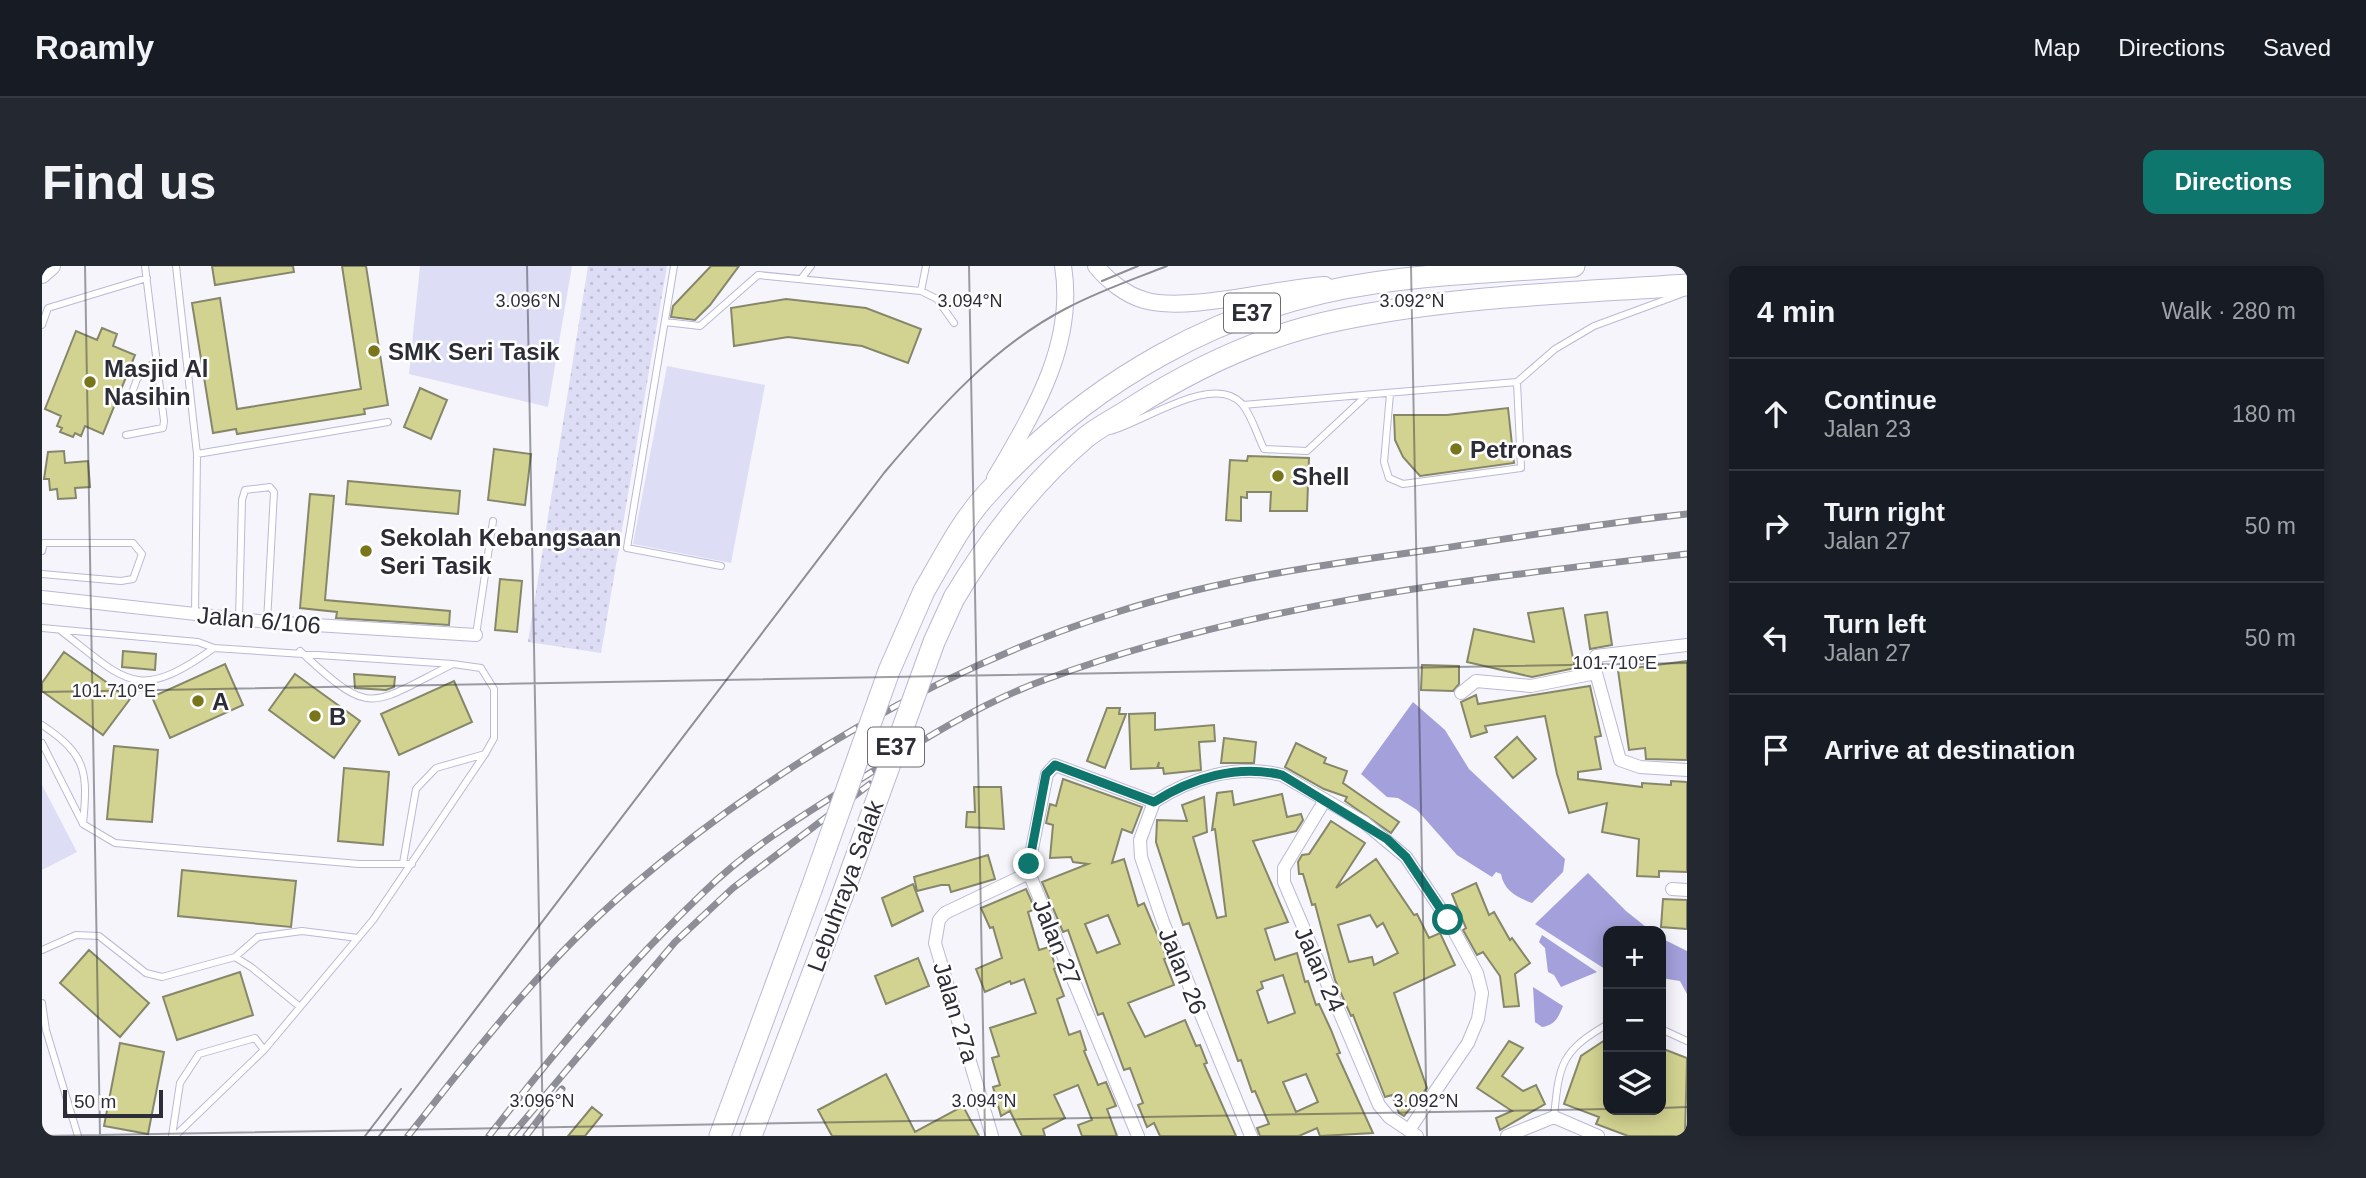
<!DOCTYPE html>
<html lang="en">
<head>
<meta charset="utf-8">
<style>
  :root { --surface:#171b24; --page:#242831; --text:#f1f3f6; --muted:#9ea1a6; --line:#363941; --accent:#0f766e }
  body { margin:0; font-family:Helvetica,sans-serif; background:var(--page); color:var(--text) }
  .controls { position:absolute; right:21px; bottom:21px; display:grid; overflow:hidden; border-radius:14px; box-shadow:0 4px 18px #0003 }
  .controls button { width:63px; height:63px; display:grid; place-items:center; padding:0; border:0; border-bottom:2px solid var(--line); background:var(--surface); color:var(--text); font:35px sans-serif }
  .scale { position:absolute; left:21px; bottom:18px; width:100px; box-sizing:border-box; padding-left:7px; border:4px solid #2d2d38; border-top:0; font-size:19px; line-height:24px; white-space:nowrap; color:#2d2d38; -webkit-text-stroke:5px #fff; paint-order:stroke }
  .stop { position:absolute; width:21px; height:21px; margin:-16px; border:5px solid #0f766e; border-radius:50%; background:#fff }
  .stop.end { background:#0f766e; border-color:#fff; box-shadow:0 2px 7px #0008 }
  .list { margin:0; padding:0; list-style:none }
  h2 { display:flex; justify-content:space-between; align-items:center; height:91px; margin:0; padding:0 28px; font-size:30px }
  h2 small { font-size:23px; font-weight:400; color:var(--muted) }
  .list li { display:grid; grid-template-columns:46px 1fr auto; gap:21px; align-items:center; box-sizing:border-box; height:112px; padding:0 28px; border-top:2px solid var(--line) }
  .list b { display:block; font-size:26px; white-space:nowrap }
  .list p { margin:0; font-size:23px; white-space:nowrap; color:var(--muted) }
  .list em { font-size:23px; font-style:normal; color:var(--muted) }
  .icon { flex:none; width:38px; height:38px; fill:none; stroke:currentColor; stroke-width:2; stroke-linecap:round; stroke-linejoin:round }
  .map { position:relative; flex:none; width:1645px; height:870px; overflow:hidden; border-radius:14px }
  header { display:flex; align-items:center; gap:42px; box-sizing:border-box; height:98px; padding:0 35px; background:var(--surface); border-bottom:2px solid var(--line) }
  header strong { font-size:33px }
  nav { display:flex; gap:38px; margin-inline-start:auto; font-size:24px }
  .intro { display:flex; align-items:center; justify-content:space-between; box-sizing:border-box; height:168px; padding:0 42px }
  h1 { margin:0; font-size:49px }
  .button { padding:18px 32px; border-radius:14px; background:var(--accent); color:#fff; font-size:24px; font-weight:700 }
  main { display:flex; gap:42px; padding:0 42px }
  aside { flex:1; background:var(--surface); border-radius:14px; box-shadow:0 4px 18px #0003 }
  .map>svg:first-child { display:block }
  .grass { fill:url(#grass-dots) }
  .garden { fill:#deddf6 }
  .water { fill:#a3a0db }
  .building { fill:#d3d391; stroke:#86876a; stroke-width:2; fill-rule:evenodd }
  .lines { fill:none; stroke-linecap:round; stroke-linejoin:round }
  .lane-casing { stroke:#bab9d6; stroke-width:8 }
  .street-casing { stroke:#bab9d6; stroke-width:14 }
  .secondary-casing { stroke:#bab9d6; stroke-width:18 }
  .highway-casing { stroke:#bab9d6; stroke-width:23 }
  .lane { stroke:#fff; stroke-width:6 }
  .street { stroke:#fff; stroke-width:12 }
  .secondary { stroke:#fff; stroke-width:16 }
  .highway { stroke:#fff; stroke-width:21 }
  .tram { stroke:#8e8e97; stroke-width:2 }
  .rail-casing { stroke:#8e8e97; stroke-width:7 }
  .rail { stroke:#fff; stroke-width:4.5; stroke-dasharray:13; stroke-linecap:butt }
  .highway-bridge-casing { stroke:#bab9d6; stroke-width:23; stroke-linecap:butt }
  .highway-bridge { stroke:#fff; stroke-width:21 }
  .route { stroke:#0f766e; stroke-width:9 }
  .ticks { fill:none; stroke:#2d2d38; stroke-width:2; stroke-opacity:0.45 }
  .poi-dot { fill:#78751a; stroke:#fff; stroke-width:2.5 }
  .labels { text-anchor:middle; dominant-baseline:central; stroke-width:5; stroke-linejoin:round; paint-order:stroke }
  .shield { fill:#fff; stroke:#6c6c74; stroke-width:2 }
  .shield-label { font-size:23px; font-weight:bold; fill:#2d2d38 }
  .poi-label { font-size:24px; font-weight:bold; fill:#2d2d38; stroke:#fff; text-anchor:start }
  .street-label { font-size:24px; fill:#2d2d38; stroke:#fff }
  .ticks-label { font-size:18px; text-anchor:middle; fill:#2d2d38; stroke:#fff; stroke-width:5; stroke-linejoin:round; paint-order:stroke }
</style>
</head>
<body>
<header>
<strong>Roamly</strong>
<nav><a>Map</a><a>Directions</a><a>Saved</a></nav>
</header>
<div class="intro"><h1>Find us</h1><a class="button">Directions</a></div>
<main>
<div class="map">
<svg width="1645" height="870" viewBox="0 0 1645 870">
  <defs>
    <pattern id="grass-dots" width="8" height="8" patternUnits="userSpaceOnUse" patternTransform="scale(1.75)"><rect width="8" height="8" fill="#deddf6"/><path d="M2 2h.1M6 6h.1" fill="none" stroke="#bfbed4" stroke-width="1.8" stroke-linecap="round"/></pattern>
  </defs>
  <rect width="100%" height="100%" fill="#f5f5fb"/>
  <path class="grass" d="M546,0H625L559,387L486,376Z"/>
  <path class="garden" d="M378,0H530L506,141L367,108Z
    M625,100L723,119L689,297L591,278Z
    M0,519L35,586L0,604Z"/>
  <path class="water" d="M1371,436L1403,464L1427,503L1523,593L1521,606L1490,637C1475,631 1462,625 1459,608L1454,606L1450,611L1415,589L1375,544L1356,532L1345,531L1319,508Z
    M1546,607L1584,645L1609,665H1566V705L1493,658Z
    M1500,669L1555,706L1519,721L1512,709L1506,706L1503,682L1497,676Z
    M1619,672L1645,685V728L1638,715L1619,712Z
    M1491,721L1521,740C1516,752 1513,759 1500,761L1493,756Z"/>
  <path class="building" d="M170,0H251L252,6L173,19Z
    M300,0H324L346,139L322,143L323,148L195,168L194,163L171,167L150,37L178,32L195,143L319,123Z
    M669,0H697L668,39L653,54L629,51L631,40Z
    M744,33L824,42L879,63L866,97L820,80L746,71L692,80L689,42Z
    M60,62L75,68L71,80L93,89L61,168L43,160L39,170L33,167L31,171L18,166L20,162L15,160L19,150L3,143L34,65L55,74Z
    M378,122L405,134L389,173L362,161Z
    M1466,142L1472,197L1378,210L1361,191L1353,174L1352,149H1405Z
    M452,183L489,188L483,239L446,234Z
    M22,185L23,197L46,195L48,221L33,222L34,232L16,233L15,223L8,224L7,213H2L6,186Z
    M1206,190L1267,192L1265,245H1228L1229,226H1205V232L1199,231V255L1184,254L1188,194L1205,195Z
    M306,215L418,225L416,248L304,238Z
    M268,228L292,230L283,334L408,345L407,359L294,352L295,346L258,342Z
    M458,313L480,315L475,366L453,364Z
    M1521,342L1533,402L1490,411L1425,396L1432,363L1492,376L1486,347Z
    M1565,346L1570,379L1548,383L1543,349Z
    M81,385L114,388L113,404L80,401Z
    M22,386L88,433L61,469L0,425V417Z
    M1645,395V494L1604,493L1603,482L1587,484L1576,404Z
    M183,398L201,439L128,472L110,431Z
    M1380,399L1417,400V418L1411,425L1379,424Z
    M253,408L318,455L292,492L227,444Z
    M312,408L353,411L352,421L344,424L313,422Z
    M412,415L430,456L357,489L339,448Z
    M1548,420L1559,470L1553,471L1559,503L1536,506V513L1600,521V517L1629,519V515L1645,516V606L1617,605V611L1595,610L1597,573L1560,566L1565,537L1527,547L1515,508L1503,450L1443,460L1445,466L1429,471L1419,436L1434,429L1436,438Z
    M1065,442H1078L1077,448H1084L1063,502L1045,495Z
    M1113,447V464L1172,459L1173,475L1157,476L1159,504L1122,508L1121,502H1116L1117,496L1115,502L1089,503L1087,448Z
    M1475,471L1494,493L1471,512L1453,491Z
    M1182,472L1214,476L1212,497H1179Z
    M1254,477L1284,492L1282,497L1305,505L1301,517L1357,556L1349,567L1303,535L1305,531L1282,523L1243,501Z
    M72,480L116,484L110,556L65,553Z
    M302,502L347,506L341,579L296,575Z
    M1021,513L1100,541L1090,567L1080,563L1070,597L1082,593L1096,640L1102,637L1125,692L1122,693L1132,719L1086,737L1103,771L1143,754L1154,780L1158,779L1165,797L1162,798L1194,870H1118L1112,857L1105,861L1096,839L1101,837L1088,802L1082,804L1061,747L1056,749L1026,664L1021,666L1000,616L1046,598L1031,596L1029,591L1008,592L1011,559L1004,557L1008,538L1014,540ZM1066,649L1078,678L1055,687L1043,658Z
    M932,521H959L962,563L924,561L925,546H933Z
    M1190,525L1192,539L1240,528L1245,551L1259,548L1261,554L1254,565L1211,575L1246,656L1223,663L1233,694L1255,687L1263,716L1266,715L1274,739L1277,738L1289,764L1298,787L1295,788L1331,867L1278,870L1275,862L1257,870H1218L1215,862L1227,858L1213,825L1210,826L1199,794L1196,795L1147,657L1141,659L1114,576L1115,554L1145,555L1140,539L1162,531L1165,566L1151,571L1175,652L1184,650L1173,563L1170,564L1175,527ZM1241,709L1253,747L1226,757L1215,725L1221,722L1219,716ZM1264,808L1276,836L1254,846L1241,816Z
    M1289,555L1323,577L1294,622L1334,593L1372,649L1375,648L1387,672L1398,667L1413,699L1352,727L1385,822L1362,850L1357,847L1350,829L1343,831L1311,749L1309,750L1293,714L1273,638L1270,639L1261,608H1257L1256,596L1260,589L1267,588ZM1328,649L1335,661L1341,657L1356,687L1332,699L1330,691L1307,696L1296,659Z
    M946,589L953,613L909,626L907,619H899L875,625L872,611Z
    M140,604L254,615L249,661L136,650Z
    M1434,617L1447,649L1452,646L1468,674L1470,672L1488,697L1473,708L1477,740L1462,741L1458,710L1441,686L1435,689L1421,664L1424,662L1410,628Z
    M871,618L881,645L850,660L840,632Z
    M984,623L993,643L986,646L997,684L1007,681L1014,702L1012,703L1022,730L1015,733L1027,769L1038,765L1044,784L1042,785L1056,819L1064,816L1074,840L1065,843L1075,870H1040L1036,859L1050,854L1036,819L1012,829L1023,852L1001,863L1003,870H980L968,845L959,850L951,821L958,819L950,792L957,790L948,762L994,747L982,713L969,718L968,715L943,726L934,703L960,692L951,661L948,662L939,642Z
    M1621,633L1645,634V663L1619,661Z
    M47,684L107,737L78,771L18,717Z
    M876,692L887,720L844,738L833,710Z
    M198,706L211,749L135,774L121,731Z
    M1566,772V844H1619V782L1645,792L1643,870H1586L1554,858L1557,851L1522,838L1539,790Z
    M1467,775L1481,782L1460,810L1481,825L1494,819L1503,838L1458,864L1454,852L1470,845L1435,822Z
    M78,777L122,786L106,868L62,860Z
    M844,808L873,866L921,840L937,870H790L776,844Z
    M550,841L560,849L543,870H526Z"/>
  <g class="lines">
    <defs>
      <path id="lane" d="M134,0L155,188L153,348
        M632,0L585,282L679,300
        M759,13L769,0
        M879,25L884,0
        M623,56L658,60L716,9L879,25L895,33L912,57
        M0,59L6,42L105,12
        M1348,128L1342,196L1347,212L1361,218L1479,202L1475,116
        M87,135L95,113L115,93
        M1201,139L1475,116L1513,83L1552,60L1639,28
        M1068,165C1102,156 1172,106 1200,138C1210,150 1215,169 1222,183L1265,185L1324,130
        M84,169L121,162L122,155L103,0
        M155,188L346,156
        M0,285L2,277H91L100,288L91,313L79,315L0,308
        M197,352L200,234L203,224L228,221L232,226L225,356
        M0,362L156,376L172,382L411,398L439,402L452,423V472L443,488L331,654L222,784L133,870
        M18,364C85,416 95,437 172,382
        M434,369L451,255
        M258,385C330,452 327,440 409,399
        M0,459C45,489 46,506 41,558
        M0,477L41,558L73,577L317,598H370
        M361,597L374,523L394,502L443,488
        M0,684L34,669L57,670L104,707L120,711L193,691L209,701L258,741
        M193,691L216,671L260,665L316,672
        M0,737L4,764L36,870
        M1619,763L1645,775
        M1512,851C1517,798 1519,785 1566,758
        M130,870L138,817L157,788L213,772L222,784"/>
      <path id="street" d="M0,331L225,356L434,369
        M1645,379L1554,390V407L1578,494L1598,501L1645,504
        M1419,427L1434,415L1489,420L1554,407
        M1283,534L1242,602V616L1337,839L1347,851L1375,870
        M1112,536C1150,511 1195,498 1240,509L1323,557L1364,591L1406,654L1435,707L1440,727L1436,753L1426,777L1367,864
        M1112,536L1098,574L1099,591L1121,656L1209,870
        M1630,623L1645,624
        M950,870L893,677L897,654L903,647L987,607
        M1096,870L987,607V598L1005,508L1013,499L1112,536
        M1465,870L1512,851L1556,870"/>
      <path id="secondary" d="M1054,0C1065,14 1084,29 1102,34C1142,47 1236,22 1283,19
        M0,9L10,0
        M953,212C991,147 1034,78 1021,0"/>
      <path id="highway" d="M882,325C901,293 919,256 945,228C1046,116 1182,38 1332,17C1398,7 1466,5 1532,0
        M912,332C948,272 990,217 1043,172C1056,161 1073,153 1088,143C1152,102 1221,69 1296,54C1410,30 1530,27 1645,19
        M678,870L769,624
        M709,870L799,633"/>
    </defs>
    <use href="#lane" class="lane-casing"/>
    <use href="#street" class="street-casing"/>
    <use href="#secondary" class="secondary-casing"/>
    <use href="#highway" class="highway-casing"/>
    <use href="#lane" class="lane"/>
    <use href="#street" class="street"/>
    <use href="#secondary" class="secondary"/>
    <use href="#highway" class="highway"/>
    <path class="tram" d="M1060,15L1096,0
      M323,870L359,823
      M337,870L842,207C895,144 951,80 1025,42C1057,25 1092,13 1125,0"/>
    <defs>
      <path id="rail" d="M366,870C435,783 503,694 588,622C726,504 896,403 1069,348C1175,313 1285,298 1395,283C1478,271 1561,257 1645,248
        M447,870C514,784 584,700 663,625C706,583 758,551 809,519C871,480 935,438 1005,413C1211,337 1428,313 1645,288
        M469,870L633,676L691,622L828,518
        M484,870L520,823"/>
    </defs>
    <use href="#rail" class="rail-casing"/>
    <use href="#rail" class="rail"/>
    <defs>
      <path id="highway-bridge" d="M769,624L847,405L882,325
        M799,633L892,376L912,332"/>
    </defs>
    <use href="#highway-bridge" class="highway-bridge-casing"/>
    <use href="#highway-bridge" class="highway-bridge"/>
  </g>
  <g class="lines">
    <path class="route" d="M987,598L1004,508L1013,499L1112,536C1150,512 1195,498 1240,509L1345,573L1364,591L1406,654"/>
  </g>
  <path class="ticks" d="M43,0L58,870M485,0L501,870M927,0L943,870M1369,0L1385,870M0,426L1645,397M1619,842L1645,841M0,870L1566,843"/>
  <g class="poi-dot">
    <circle cx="332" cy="85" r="7"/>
    <circle cx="48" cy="116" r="7"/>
    <circle cx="1414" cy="183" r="7"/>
    <circle cx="1236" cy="210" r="7"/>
    <circle cx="324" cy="285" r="7"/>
    <circle cx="156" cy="435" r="7"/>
    <circle cx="273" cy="450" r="7"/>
  </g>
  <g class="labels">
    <g class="shield">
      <rect x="1182" y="27.5" width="56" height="39" rx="5"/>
      <rect x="826" y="461.5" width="56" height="39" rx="5"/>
    </g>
    <g class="shield-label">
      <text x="1210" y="47">E37</text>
      <text x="854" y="481">E37</text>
    </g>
    <g class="poi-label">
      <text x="346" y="85">SMK Seri Tasik</text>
      <text x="62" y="102">Masjid Al<tspan x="62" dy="28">Nasihin</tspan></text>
      <text x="1428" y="183">Petronas</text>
      <text x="1250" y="210">Shell</text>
      <text x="338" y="271">Sekolah Kebangsaan<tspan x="338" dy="28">Seri Tasik</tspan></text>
      <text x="170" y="435">A</text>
      <text x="287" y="450">B</text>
    </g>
    <g class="street-label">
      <text transform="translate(217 354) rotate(5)">Jalan 6/106</text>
      <text transform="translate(803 620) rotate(-70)">Lebuhraya Salak</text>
      <text transform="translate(1015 676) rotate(68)">Jalan 27</text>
      <text transform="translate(1278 703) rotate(66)">Jalan 24</text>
      <text transform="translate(1141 705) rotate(68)">Jalan 26</text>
      <text transform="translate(914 746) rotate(73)">Jalan 27a</text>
    </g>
  </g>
  <g class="ticks-label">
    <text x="486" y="41">3.096°N</text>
    <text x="928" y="41">3.094°N</text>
    <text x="1370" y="41">3.092°N</text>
    <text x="1573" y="403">101.710°E</text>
    <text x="72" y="431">101.710°E</text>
    <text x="500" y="841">3.096°N</text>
    <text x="942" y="841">3.094°N</text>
    <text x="1384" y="841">3.092°N</text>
  </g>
</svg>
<div class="controls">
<button>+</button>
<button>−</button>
<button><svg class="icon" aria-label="layers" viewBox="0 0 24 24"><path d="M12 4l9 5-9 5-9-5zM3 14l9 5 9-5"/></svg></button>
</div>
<div class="scale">50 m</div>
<div class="stop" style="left:1406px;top:654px"></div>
<div class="stop end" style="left:987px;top:598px"></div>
</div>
<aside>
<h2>4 min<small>Walk · 280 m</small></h2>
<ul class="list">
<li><svg class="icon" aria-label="ahead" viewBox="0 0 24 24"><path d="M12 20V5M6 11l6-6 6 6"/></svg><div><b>Continue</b><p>Jalan 23</p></div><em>180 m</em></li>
<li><svg class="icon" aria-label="right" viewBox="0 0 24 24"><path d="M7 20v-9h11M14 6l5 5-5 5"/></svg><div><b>Turn right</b><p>Jalan 27</p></div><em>50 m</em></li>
<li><svg class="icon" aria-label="left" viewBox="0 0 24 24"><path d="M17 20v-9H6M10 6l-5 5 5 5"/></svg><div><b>Turn left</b><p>Jalan 27</p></div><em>50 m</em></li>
<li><svg class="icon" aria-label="arrive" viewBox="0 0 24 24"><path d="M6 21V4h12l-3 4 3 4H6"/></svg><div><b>Arrive at destination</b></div></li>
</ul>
</aside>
</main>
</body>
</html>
